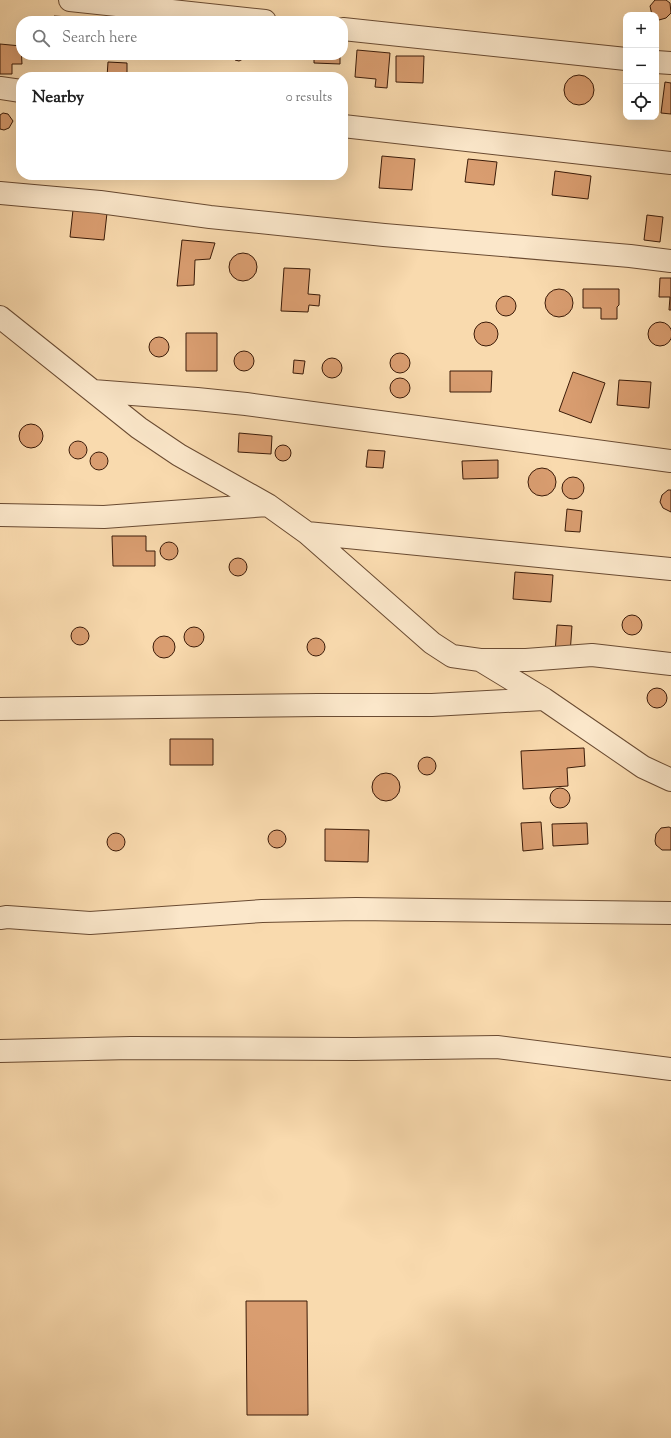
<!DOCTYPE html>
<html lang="en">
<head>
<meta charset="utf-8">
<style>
  :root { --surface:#fff; --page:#f2f2f2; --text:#222; --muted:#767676; --line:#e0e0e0 }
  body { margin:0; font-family:"Sorts Mill Goudy",serif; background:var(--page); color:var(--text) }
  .controls { position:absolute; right:12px; top:12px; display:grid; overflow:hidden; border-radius:8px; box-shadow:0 4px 16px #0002 }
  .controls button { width:36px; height:36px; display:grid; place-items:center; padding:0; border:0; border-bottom:1px solid var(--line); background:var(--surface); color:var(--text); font:20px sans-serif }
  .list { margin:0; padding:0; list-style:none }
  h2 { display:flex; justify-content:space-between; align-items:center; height:52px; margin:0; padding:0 16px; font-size:17px }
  h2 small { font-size:13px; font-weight:400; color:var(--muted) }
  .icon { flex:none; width:22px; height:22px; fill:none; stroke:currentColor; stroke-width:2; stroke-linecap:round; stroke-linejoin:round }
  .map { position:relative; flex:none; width:671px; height:1438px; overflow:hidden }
  .search { position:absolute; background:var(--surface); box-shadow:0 4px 16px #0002; left:16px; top:16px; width:332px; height:44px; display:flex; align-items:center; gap:10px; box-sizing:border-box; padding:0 14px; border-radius:16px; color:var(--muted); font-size:15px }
  .panel { position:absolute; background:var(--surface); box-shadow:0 4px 16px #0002; left:16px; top:72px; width:332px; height:108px; border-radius:16px }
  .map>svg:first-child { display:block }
  .building { fill:#d99d70; stroke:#3b1b08 }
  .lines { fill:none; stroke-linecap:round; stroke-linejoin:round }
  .minor-casing { stroke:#6a4b32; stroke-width:24 }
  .minor { stroke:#fbe7ca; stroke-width:22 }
</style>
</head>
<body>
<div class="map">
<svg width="671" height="1438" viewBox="0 0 671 1438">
  <rect width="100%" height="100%" fill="#f9daae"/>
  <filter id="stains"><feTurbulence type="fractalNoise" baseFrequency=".005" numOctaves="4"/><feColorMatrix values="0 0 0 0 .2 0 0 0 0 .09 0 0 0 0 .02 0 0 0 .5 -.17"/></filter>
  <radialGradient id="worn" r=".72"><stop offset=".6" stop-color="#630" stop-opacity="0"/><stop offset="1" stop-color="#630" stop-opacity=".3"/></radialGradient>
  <path class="building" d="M655,0H666L670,3L671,13L666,18L659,20L656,19V15H652L650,6Z
    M54,16L84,18V21H54Z
    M0,44L21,46L22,64H12V74H0Z
    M357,50L390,53L387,88L375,87L376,79L355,77Z
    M230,55H229H248L245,58L239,61L235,60Z
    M314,55H340V64L314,63Z
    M396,56H424L423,83L396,82Z
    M108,62L127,63V77H107Z
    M564 90a15 15 0 1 1 30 0a15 15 0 1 1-30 0Z
    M665,82L671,83V114L661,113Z
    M3,113L8,114L13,121L9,128L4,130L0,129V115Z
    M382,156L415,159L412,190L379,188Z
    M468,159L497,162L494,185L465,182Z
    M555,171L591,176L588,199L552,195Z
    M73,210L107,213L104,240L70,237Z
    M647,215L663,217L660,242L644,240Z
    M182,240L215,243L210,259L195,260L194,285L177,286Z
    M229 267a14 14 0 1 1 28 0a14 14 0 1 1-28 0Z
    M284,268L310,269L308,294L320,295L319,306L309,305L308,312L281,311Z
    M660,278H671V310H669L670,297H659Z
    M583,289H619V305L617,307V319H601V308H583Z
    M545 303a14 14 0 1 1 28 0a14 14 0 1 1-28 0Z
    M496 306a10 10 0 1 1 20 0a10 10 0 1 1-20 0Z
    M648 334a12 12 0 1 1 24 0a12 12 0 1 1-24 0Z
    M474 334a12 12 0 1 1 24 0a12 12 0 1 1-24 0Z
    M186,333H217V371H186Z
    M149 347a10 10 0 1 1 20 0a10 10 0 1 1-20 0Z
    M234 361a10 10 0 1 1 20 0a10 10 0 1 1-20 0Z
    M390 363a10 10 0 1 1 20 0a10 10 0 1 1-20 0Z
    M322 368a10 10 0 1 1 20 0a10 10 0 1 1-20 0Z
    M294,360L305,361L303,374L293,373Z
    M450,371H492L491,392H450Z
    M573,372L605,383L591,423L559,411Z
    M390 388a10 10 0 1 1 20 0a10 10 0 1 1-20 0Z
    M619,380L651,382L649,408L617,405Z
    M19 436a12 12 0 1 1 24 0a12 12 0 1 1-24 0Z
    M239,433L272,436L271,454L238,452Z
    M69 450a9 9 0 1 1 18 0a9 9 0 1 1-18 0Z
    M275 453a8 8 0 1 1 16 0a8 8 0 1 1-16 0Z
    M368,450L385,451L383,468L366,467Z
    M90 461a9 9 0 1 1 18 0a9 9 0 1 1-18 0Z
    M498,460V478L463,479L462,461Z
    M528 482a14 14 0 1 1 28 0a14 14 0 1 1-28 0Z
    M562 488a11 11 0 1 1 22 0a11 11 0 1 1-22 0Z
    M668,490H671V512L663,508L660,502L662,495Z
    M567,509L582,511L580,532L565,531Z
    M112,536H146V551H155V566H113Z
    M160 551a9 9 0 1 1 18 0a9 9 0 1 1-18 0Z
    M229 567a9 9 0 1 1 18 0a9 9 0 1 1-18 0Z
    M515,572L553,575L551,602L513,599Z
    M622 625a10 10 0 1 1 20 0a10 10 0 1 1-20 0Z
    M557,625L572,626L570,654L555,653Z
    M184 637a10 10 0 1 1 20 0a10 10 0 1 1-20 0Z
    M71 636a9 9 0 1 1 18 0a9 9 0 1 1-18 0Z
    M153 647a11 11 0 1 1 22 0a11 11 0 1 1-22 0Z
    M307 647a9 9 0 1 1 18 0a9 9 0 1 1-18 0Z
    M647 698a10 10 0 1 1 20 0a10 10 0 1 1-20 0Z
    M170,739H213V765H170Z
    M584,748L585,766L567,768L568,786L523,789L521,751Z
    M418 766a9 9 0 1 1 18 0a9 9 0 1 1-18 0Z
    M372 787a14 14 0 1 1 28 0a14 14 0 1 1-28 0Z
    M550 798a10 10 0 1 1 20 0a10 10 0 1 1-20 0Z
    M541,822L543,849L523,851L521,823Z
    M587,823L588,844L553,846L552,824Z
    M669,827L671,828V850H662L656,845L655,841L656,834L661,828Z
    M325,829L369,830L368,862L325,861Z
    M268 839a9 9 0 1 1 18 0a9 9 0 1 1-18 0Z
    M107 842a9 9 0 1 1 18 0a9 9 0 1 1-18 0Z
    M246,1301H307L308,1415H247Z"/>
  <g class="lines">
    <defs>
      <path id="minor" d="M70,0L265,21
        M343,29L626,59
        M656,62L671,63
        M0,88L21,91
        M343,126L671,163
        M0,193L100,202L210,217L384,235L630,256L671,261
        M0,317L139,428L179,455L268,505L307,533L432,643L452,656L480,660L544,699L643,767L671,780
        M93,391L197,399L246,404L671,461
        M0,515L104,517L268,505
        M307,533L671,569
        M480,660H526L592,655L671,664
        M0,709L318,705H432L544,699
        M0,918L7,917L90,923L262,911L356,909L671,913
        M0,1051L131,1048L355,1049L497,1047L671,1069"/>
    </defs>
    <use href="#minor" class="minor-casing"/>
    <use href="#minor" class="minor"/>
  </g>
  <rect width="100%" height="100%" filter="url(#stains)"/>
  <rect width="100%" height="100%" fill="url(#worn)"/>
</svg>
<div class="controls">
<button>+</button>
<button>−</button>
<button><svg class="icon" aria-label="locate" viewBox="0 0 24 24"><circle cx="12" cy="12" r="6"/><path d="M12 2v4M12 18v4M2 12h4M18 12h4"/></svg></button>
</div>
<div class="search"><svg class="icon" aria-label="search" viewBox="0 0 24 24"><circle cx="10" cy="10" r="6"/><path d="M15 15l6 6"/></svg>Search here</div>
<section class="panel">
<h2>Nearby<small>0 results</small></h2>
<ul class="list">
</ul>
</section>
</div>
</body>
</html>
